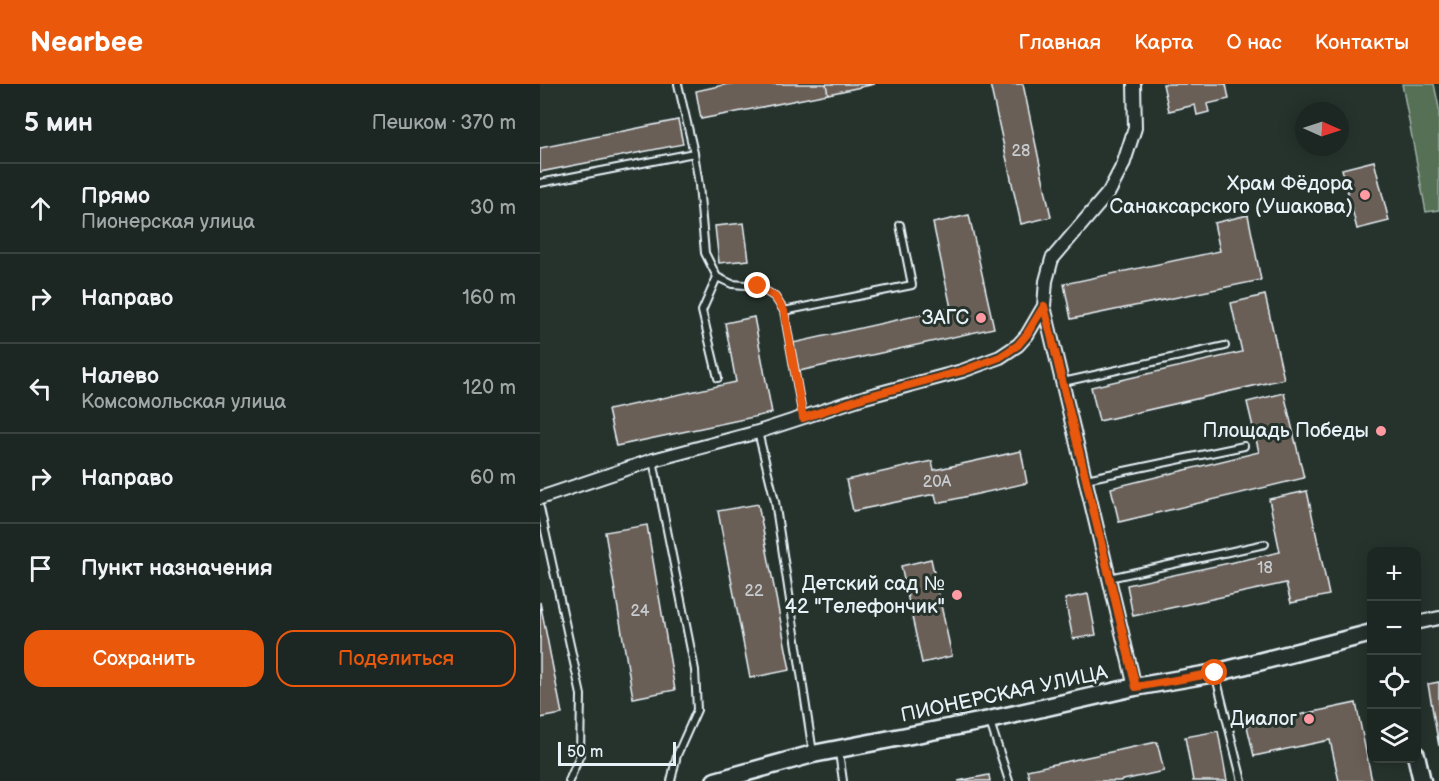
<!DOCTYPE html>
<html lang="ru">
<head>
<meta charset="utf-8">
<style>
  :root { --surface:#1c2622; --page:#29322f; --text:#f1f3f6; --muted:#a0a5a5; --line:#3a4340; --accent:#ea580c }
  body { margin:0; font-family:"Balsamiq Sans",sans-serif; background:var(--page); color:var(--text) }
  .controls { position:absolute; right:18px; bottom:18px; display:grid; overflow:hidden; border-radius:12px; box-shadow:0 3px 15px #0003 }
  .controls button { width:54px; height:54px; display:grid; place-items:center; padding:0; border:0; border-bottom:2px solid var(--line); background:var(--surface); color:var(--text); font:30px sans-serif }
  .compass { position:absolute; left:755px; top:18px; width:54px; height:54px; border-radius:50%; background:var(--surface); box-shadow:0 3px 15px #0003; rotate:93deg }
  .scale { position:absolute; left:18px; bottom:15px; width:118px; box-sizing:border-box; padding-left:6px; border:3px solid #e8f1f8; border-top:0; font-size:16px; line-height:21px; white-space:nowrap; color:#e8f1f8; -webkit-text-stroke:4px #26332d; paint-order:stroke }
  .stop { position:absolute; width:18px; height:18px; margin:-14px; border:4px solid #ea580c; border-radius:50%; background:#fff }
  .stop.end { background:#ea580c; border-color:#fff; box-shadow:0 2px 6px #0008 }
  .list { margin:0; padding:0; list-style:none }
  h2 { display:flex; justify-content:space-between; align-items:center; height:78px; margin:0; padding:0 24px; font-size:26px }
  h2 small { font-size:20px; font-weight:400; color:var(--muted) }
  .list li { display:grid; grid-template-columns:39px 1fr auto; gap:18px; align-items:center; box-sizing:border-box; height:90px; padding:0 24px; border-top:2px solid var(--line) }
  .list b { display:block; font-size:22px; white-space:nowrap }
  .list p { margin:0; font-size:20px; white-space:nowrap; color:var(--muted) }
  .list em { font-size:20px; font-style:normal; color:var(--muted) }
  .actions { display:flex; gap:12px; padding:18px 24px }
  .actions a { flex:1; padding:14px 0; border:2px solid var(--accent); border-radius:18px; text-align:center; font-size:21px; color:var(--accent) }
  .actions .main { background:var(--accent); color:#fff }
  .icon { flex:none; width:33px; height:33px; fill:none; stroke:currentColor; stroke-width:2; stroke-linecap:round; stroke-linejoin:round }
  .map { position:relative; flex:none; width:899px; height:697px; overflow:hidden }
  header { display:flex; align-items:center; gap:36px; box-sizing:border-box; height:84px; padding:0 30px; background:var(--accent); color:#fff }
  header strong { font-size:28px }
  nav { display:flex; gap:33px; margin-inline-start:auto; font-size:21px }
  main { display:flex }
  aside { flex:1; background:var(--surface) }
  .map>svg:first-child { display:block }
  .green { fill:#567056; stroke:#9fb0a7; stroke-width:1.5 }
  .building { fill:#6a5e56; stroke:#e8f1f8; stroke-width:1.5 }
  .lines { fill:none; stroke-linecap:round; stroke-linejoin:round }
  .service-casing { stroke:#e8f1f8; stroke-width:10 }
  .minor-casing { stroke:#e8f1f8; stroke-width:16 }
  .secondary-casing { stroke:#e8f1f8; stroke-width:21 }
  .service { stroke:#26332d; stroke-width:6 }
  .minor { stroke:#26332d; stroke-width:12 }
  .secondary { stroke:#26332d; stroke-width:16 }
  .route { stroke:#ea580c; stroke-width:8 }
  .poi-dot { fill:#ff9aa2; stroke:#26332d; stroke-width:2 }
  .labels { text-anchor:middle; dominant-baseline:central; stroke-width:6; stroke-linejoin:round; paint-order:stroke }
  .number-label { font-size:16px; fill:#c8ccd0 }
  .poi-label { font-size:20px; fill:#e8f1f8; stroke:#26332d; text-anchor:end }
  .street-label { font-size:20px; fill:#e8f1f8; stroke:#26332d }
</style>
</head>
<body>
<header>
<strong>Nearbee</strong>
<nav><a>Главная</a><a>Карта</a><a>О нас</a><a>Контакты</a></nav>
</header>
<main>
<aside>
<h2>5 мин<small>Пешком · 370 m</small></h2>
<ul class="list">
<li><svg class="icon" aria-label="ahead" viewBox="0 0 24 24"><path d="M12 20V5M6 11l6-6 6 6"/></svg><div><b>Прямо</b><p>Пионерская улица</p></div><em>30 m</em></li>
<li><svg class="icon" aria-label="right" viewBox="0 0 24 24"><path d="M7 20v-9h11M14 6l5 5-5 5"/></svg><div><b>Направо</b></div><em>160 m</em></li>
<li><svg class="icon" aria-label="left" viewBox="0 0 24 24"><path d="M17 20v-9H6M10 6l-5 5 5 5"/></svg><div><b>Налево</b><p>Комсомольская улица</p></div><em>120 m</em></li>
<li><svg class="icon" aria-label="right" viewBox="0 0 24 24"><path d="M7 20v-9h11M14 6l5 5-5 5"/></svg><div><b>Направо</b></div><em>60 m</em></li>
<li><svg class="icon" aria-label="arrive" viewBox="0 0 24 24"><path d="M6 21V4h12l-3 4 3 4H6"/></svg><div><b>Пункт назначения</b></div></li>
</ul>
<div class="actions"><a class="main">Сохранить</a><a>Поделиться</a></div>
</aside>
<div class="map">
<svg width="899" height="697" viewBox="0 0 899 697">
  <rect width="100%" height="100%" fill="#26332d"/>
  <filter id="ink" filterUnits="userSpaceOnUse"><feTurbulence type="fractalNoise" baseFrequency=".0167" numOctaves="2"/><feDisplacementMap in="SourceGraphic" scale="12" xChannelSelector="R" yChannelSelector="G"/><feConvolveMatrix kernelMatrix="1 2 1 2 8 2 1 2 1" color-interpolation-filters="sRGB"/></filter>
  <g filter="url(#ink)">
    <path class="green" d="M862,0H894L899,24V126L886,128Z"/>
    <path class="building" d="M188,0H286L288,10L161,35L156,7Z
      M286,0H335L288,10Z
      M450,0H483L511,133L481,140Z
      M623,0H686L689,15L667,20L669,28L657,31L655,21L629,27Z
      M138,36L143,60L0,88V64Z
      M834,77L849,137L817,145L802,85Z
      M429,131L454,244L259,287L253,259L411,224L393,139Z
      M708,131L721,196L531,235L524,200L680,167L674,139Z
      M204,139L209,176L179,179L175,142Z
      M725,211L744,295L559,337L551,303L702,268L691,219Z
      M214,233L232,329L76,362L68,326L196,298L185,239Z
      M744,309L764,394L579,438L571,404L719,368L707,318Z
      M481,367L487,399L397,419L395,410L313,427L306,396L392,377L394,386Z
      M767,407L789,511L751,519L746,499L593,532L587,501L740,468L729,415Z
      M218,420L250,586L210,594L178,427Z
      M107,441L135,606L93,614L65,448Z
      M391,475L412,572L382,579L361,482Z
      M548,510L556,551L533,555L525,515Z
      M0,518L22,630L0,634Z
      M899,598V662L888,600Z
      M816,619L832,697H799L790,656L714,672L707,642Z
      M678,647L687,697H653L645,653Z
      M617,658L624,687L579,697H490L487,686Z
      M449,691L450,697H418Z"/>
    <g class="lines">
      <defs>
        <path id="service" d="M138,0L154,69L159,101L165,169L177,193L192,200L218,202L235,213L244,227L263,334
          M0,99L154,69
          M177,193L162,227L178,294
          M244,227L372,201L360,141
          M523,298L685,262
          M218,348L235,417L273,669
          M113,376L155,586L157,626L137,671L131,697
          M546,395L704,362
          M0,424L41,611L40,671L29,697
          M569,494L725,460
          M675,589L702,697
          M450,638L469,697
          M299,668L303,697"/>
        <path id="minor" d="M594,0L595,44L583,81L569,108L512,175L506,197L504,222L595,603
          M0,414L113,376L218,348L325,313L422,287L460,273L478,261L487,251L504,222
          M876,539L899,534"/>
        <path id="secondary" d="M876,671L882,697
          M175,697L273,670L449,636L595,603L675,589L832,549"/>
      </defs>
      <use href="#service" class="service-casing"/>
      <use href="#minor" class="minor-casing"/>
      <use href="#secondary" class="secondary-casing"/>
      <use href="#service" class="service"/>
      <use href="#minor" class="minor"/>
      <use href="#secondary" class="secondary"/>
    </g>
  </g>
  <g class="lines" filter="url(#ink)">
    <path class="route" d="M218,202L235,213L244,227L263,334L325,313L422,287L460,273L478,261L487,250L504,222L596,603L675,589"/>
  </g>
  <g class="poi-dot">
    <circle cx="825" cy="111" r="6"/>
    <circle cx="441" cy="234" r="6"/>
    <circle cx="841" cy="347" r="6"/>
    <circle cx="417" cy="511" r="6"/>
    <circle cx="769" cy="635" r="6"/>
  </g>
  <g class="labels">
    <g class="number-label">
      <text x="481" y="67">28</text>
      <text x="397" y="398">20А</text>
      <text x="725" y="484">18</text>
      <text x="214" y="507">22</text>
      <text x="100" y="527">24</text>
    </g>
    <g class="poi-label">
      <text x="813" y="100">Храм Фёдора<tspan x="813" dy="23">Санаксарского (Ушакова)</tspan></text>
      <text x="429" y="234">ЗАГС</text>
      <text x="829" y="347">Площадь Победы</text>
      <text x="405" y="500">Детский сад №<tspan x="405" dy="23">42 "Телефончик"</tspan></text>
      <text x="757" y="635">Диалог</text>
    </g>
    <g class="street-label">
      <text transform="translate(464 610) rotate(-12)">ПИОНЕРСКАЯ УЛИЦА</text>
    </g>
  </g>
</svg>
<div class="controls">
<button>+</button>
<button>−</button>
<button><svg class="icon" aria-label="locate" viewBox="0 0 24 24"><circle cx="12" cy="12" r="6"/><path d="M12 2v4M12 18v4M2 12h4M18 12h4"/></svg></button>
<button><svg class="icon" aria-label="layers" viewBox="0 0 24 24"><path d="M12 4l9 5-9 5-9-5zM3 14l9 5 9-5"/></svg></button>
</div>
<svg class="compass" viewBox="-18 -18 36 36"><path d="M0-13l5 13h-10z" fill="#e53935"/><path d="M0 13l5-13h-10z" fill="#a0a5a5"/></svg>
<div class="scale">50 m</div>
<div class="stop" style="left:675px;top:589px"></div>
<div class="stop end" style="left:218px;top:202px"></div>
</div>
</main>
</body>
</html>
